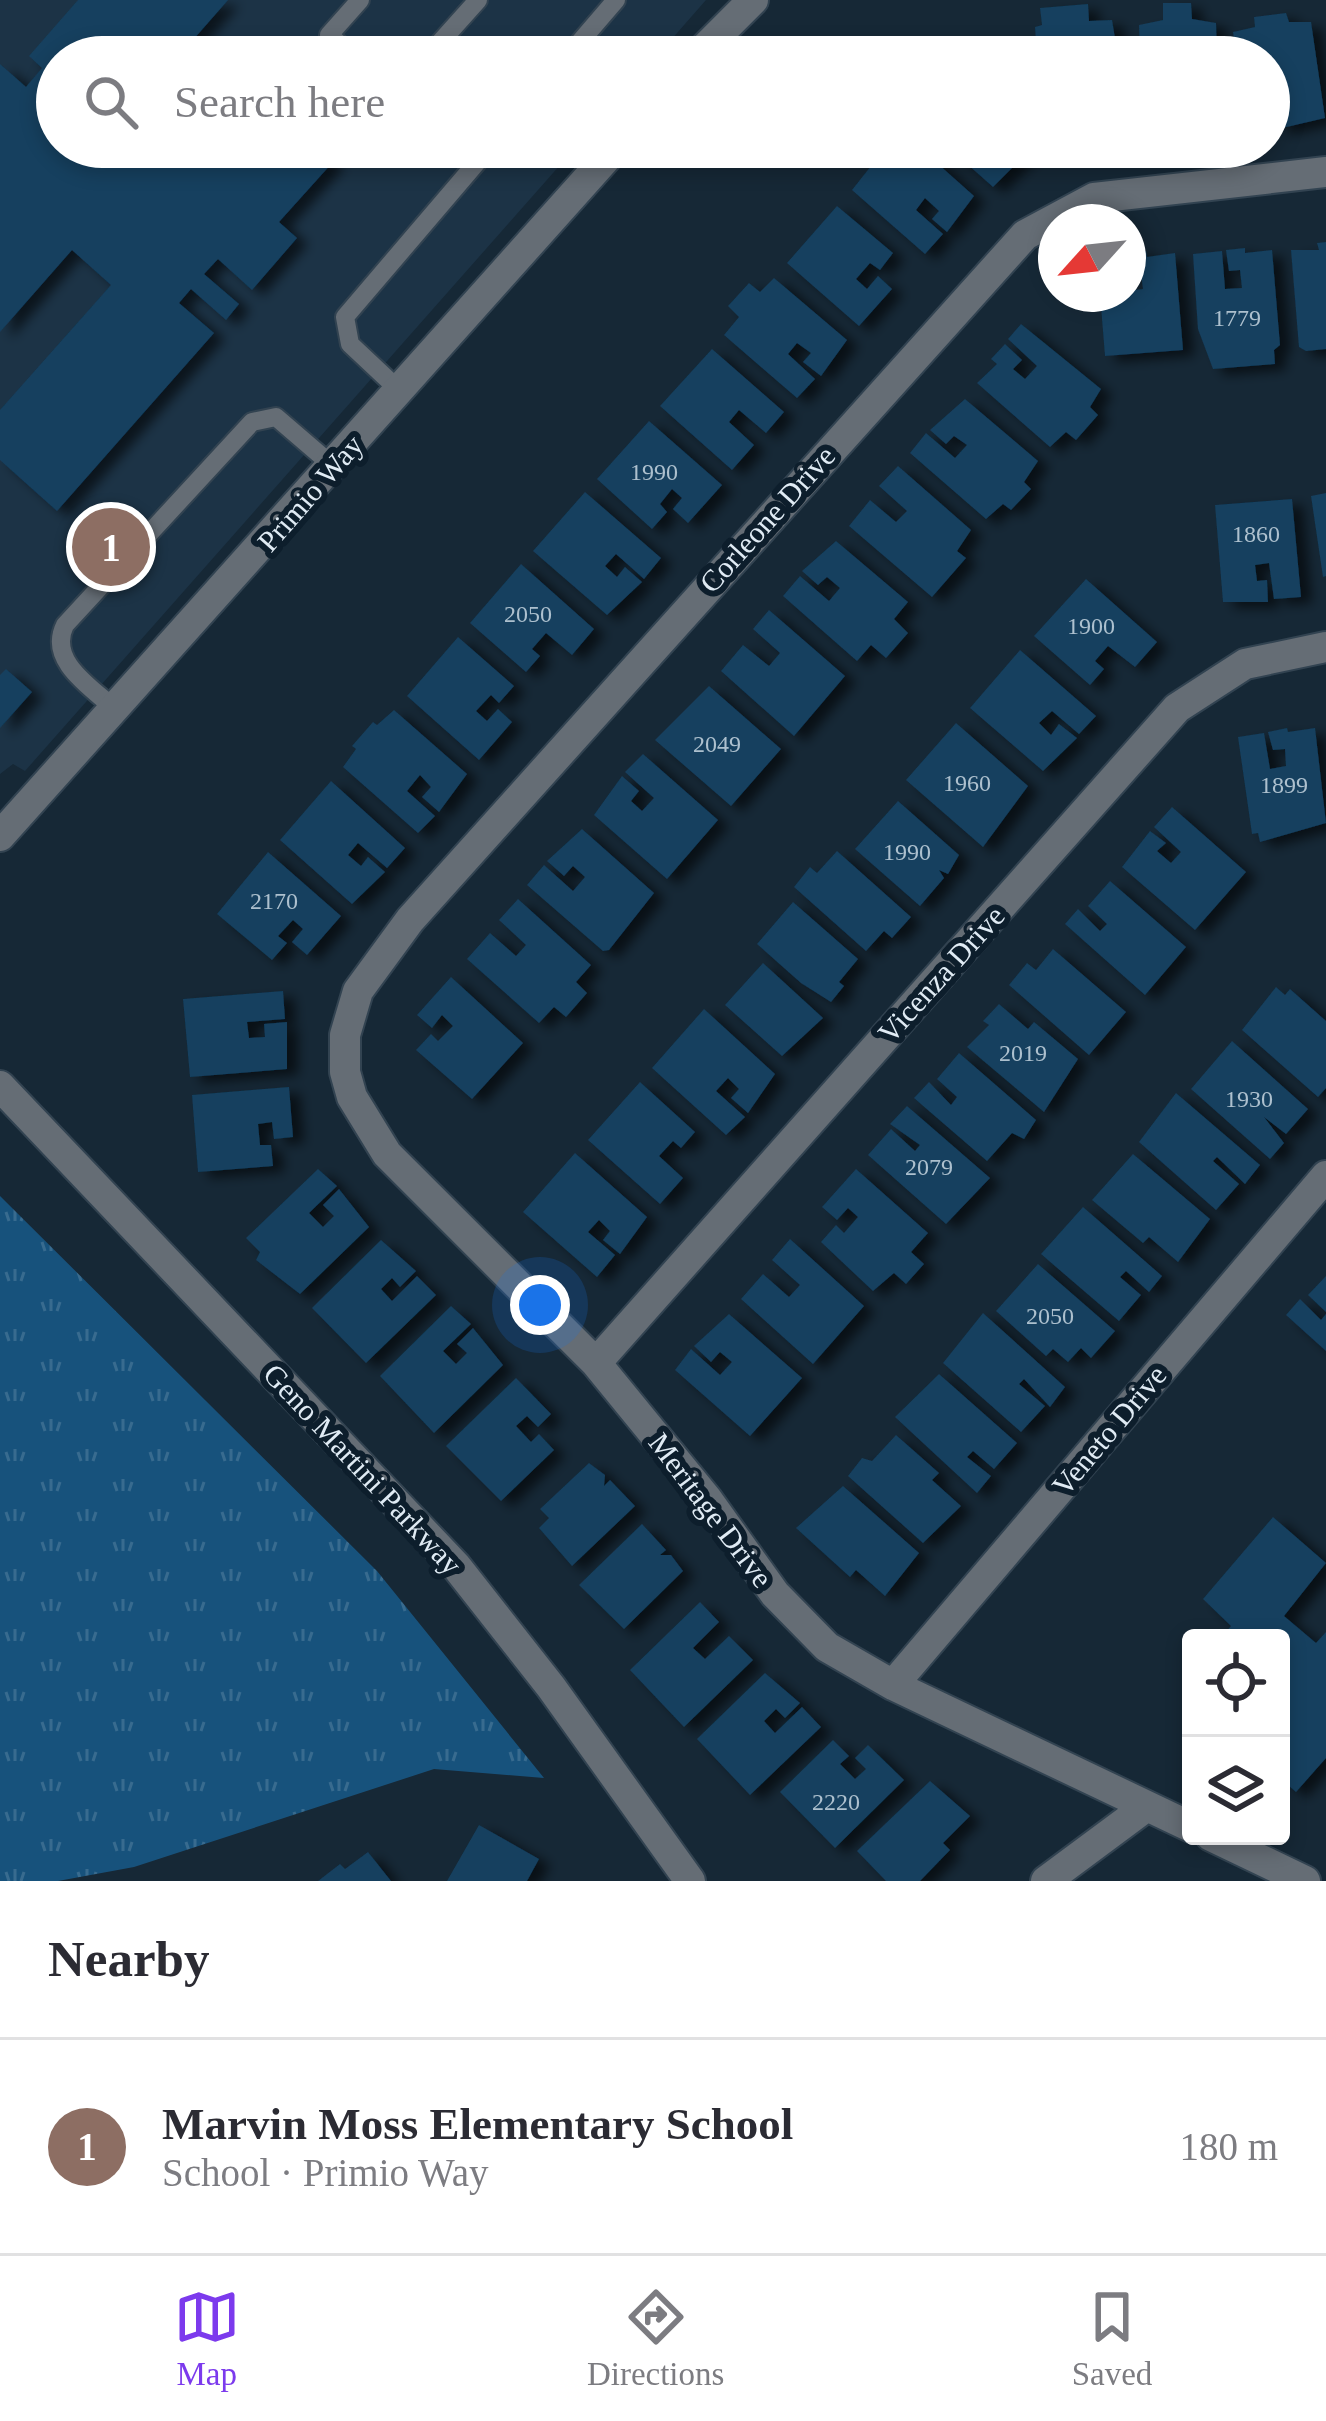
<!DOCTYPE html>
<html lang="en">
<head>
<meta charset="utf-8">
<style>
  :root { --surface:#fff; --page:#f2f2f3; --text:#2b2b33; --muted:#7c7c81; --line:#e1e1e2; --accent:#7c3aed }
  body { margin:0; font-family:"Times New Roman",serif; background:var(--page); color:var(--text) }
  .controls { position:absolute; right:36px; bottom:36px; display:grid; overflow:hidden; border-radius:12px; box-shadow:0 6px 18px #0003 }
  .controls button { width:108px; height:108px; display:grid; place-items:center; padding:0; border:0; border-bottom:3px solid var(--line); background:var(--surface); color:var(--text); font:60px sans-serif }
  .compass { position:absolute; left:1038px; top:204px; width:108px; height:108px; border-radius:50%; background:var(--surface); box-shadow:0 6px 18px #0003; rotate:243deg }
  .you { position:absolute; left:540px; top:1305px; width:42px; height:42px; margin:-30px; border:9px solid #fff; border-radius:50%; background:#1a73e8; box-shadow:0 0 0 18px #1a73e833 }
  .badge { display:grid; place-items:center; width:78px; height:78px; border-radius:50%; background:var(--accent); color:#fff; font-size:39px; font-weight:700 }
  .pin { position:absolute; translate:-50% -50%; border:6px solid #fff; box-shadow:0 3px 12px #0006 }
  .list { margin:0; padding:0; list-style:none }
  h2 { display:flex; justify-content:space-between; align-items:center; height:156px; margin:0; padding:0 48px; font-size:51px }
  h2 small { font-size:39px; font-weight:400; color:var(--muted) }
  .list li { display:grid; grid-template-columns:78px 1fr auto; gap:36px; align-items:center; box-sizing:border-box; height:216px; padding:0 48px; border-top:3px solid var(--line) }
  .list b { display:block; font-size:45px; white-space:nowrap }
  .list p { margin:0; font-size:39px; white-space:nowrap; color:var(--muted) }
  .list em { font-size:39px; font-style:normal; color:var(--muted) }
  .icon { flex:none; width:66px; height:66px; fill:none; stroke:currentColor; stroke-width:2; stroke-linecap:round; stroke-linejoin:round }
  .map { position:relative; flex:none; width:1326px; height:1881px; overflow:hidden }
  .search { position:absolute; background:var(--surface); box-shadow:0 6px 18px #0003; left:36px; right:36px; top:36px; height:132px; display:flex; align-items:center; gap:30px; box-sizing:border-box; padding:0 42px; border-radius:66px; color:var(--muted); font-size:45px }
  .sheet { height:372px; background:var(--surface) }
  nav { display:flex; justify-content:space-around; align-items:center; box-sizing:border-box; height:168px; border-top:3px solid var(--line); background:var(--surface); font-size:33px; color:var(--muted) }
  nav a { display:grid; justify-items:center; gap:6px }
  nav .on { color:var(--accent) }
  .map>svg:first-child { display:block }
  .built { fill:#1c3346 }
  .grass { fill:url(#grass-tufts) }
  .building { fill:#143f5e; filter:url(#shadow) }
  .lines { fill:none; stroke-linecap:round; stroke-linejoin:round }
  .service-casing { stroke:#324351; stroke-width:22 }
  .minor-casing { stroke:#324351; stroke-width:34 }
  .tertiary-casing { stroke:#324351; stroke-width:34 }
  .service { stroke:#656d75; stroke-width:18 }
  .minor { stroke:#656d75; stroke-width:30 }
  .tertiary { stroke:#656d75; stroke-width:30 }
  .labels { text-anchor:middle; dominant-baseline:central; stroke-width:12; stroke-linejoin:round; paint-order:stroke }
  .number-label { font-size:24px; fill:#adc0ce }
  .street-label { font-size:30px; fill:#e0ebf4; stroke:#0d1e2c }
</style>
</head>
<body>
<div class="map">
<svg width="1326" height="1881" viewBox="0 0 1326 1881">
  <defs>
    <pattern id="grass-tufts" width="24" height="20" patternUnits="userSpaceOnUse" patternTransform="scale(3)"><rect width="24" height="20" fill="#17527c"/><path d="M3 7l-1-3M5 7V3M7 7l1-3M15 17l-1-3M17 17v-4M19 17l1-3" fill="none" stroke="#386b8f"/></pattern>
    <filter id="shadow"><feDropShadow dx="11" dy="6" stdDeviation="6" flood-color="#0009"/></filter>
  </defs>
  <rect width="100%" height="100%" fill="#162836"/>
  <path class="built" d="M0,0H706L656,57H57V147H576L25,771L13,764L0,774Z"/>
  <path class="grass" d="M0,1196L377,1571L544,1778L434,1769L134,1867L58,1881H0Z"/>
  <path class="building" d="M78,0H228L178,57H57V147H167L185,162L199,147H316L333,162L279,222L297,238L252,290L218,259L204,274L239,304L226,320L191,289L179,303L214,333L57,511L0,460V410L111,285L72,250L0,332V64L26,87L42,68L29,56Z
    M1163,3H1191L1192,19L1216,23L1217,57H1140L1139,25L1163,20Z
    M1088,4L1089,21L1112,20L1118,57H1037L1035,27L1042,25L1040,8Z
    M1286,13L1289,22H1311L1325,118L1278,129L1275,106L1288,103L1285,89L1269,92V57H1237L1233,32L1255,27L1254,17Z
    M886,147H919L974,196L947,232L932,219L939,211L925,198L916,210L943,234L925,254L852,190Z
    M948,147H1027L1030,150L993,187Z
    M837,206L893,253L880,270L870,263L856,279L867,289L878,276L892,289L859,326L787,263Z
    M1326,242V349L1306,351L1299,347L1291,250H1319L1317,243Z
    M1245,248V253L1272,250L1280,345L1274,350L1275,364L1213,369L1198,329L1193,254L1222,251L1225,289L1242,288L1240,270L1229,271L1226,250Z
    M1146,251L1147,257L1175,253L1183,350L1105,356L1100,294L1143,289L1141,274H1130L1128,253Z
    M774,278L847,340L821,376L803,362L811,353L797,343L788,354L815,379L797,398L724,335L739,317L728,306L749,283L760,292Z
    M1021,324L1101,389L1090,407L1098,415L1076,440L1066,432L1050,447L977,383L997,364L991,359L1005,344L1022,360L1013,369L1025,379L1037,366L1008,339Z
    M712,349L784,412L766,433L739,410L729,422L754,445L732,470L660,406Z
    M965,399L1038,461L1024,482L1031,489L1011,510L1003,504L986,519L910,453L926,433L955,458L967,445L954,436L946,444L930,430Z
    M649,421L722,485L688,523L673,509L682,498L672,489L660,504L667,512L652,529L597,479Z
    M898,466L971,530L957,551L966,558L932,597L849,526L870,500L896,522L907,511L879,486Z
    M585,492L661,558L644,579L616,554L605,566L617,577L625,567L642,582L607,615L533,551Z
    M1326,493V576L1323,577L1311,496Z
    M1292,499L1301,597L1274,599L1269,563L1255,565L1257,581L1267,580L1268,602H1223L1215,505Z
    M836,541L908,602L894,619L908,633L886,658L871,645L857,661L783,596L800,576L829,601L840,588L827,577L818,585L802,571Z
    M521,564L594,629L572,655L546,633L532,649L540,656L526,672L470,623Z
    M1086,579L1157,642L1135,667L1108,646L1095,661L1104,669L1090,685L1034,636Z
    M769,610L845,676L794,736L721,671L743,645L769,666L780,653L753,629Z
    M458,637L514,686L499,703L491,695L476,711L487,721L498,709L512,722L479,760L407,696Z
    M1020,650L1096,716L1079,734L1052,711L1039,723L1051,735L1059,724L1077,738L1043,771L970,708Z
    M6,669L32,692L0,728V675Z
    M709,686L781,749L731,806L655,740Z
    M394,710L467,774L439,812L422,797L431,787L420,775L407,791L435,816L418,833L343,767L356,749L352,746L373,722L377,725Z
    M956,723L1028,786L983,847L906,780Z
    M1287,728L1288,732L1315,728L1326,823L1260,842L1258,833L1252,834L1238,737L1264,733L1270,769L1286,766L1285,749L1273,750L1268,732Z
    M643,754L718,820L667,879L594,815L622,776L639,791L631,801L642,811L654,798L625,772Z
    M331,781L405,848L387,868L358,843L348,855L361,866L368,857L385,872L352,904L280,840Z
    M898,801L959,855L948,874L939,870L944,878L920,906L855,849Z
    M1172,807L1246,872L1195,930L1122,867L1150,831L1166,843L1157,851L1171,863L1181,852L1154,827Z
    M582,829L654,893L609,950L603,951L527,885L544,865L573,891L585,877L573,866L564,876L547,861Z
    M837,851L911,917L892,938L884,931L866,951L794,887L810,867L817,873Z
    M268,852L341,916L307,955L292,942L303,929L293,920L278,936L287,943L272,960L217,914Z
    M1110,881L1186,947L1145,995L1065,924L1078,909L1100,931L1107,924L1088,906Z
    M518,899L591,965L576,982L587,993L566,1017L554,1007L539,1023L467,959L490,933L516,956L526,945L499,920Z
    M793,902L858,959L839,982L844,986L831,1002L801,983L757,944Z
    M1053,949L1126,1012L1089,1055L1009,985L1027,963L1036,970Z
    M763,963L823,1018L782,1056L725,1005Z
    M451,977L523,1043L472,1099L416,1050L431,1034L438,1041L453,1026L442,1015L432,1028L417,1015Z
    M1276,987L1285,995L1290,989L1326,1021V1088L1318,1097L1242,1030Z
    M283,991L285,1019L247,1022L249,1038L265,1037L264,1024L287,1022V1069L190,1077L183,999Z
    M999,1004L1028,1029L1034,1022L1078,1059L1044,1112L967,1047L989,1025L983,1021Z
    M704,1009L775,1074L748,1113L731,1098L739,1089L728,1078L716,1091L745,1117L726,1135L652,1068Z
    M1232,1041L1308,1109L1286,1134L1264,1117L1284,1143L1270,1159L1191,1089Z
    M959,1053L1036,1120L1024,1139L1012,1133L987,1161L914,1098L929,1082L951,1105L957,1097L937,1079Z
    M640,1082L695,1132L681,1148L673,1141L659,1156L683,1178L660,1204L588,1140Z
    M289,1087L293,1137L274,1139L272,1122L258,1124L260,1145H271L273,1166L198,1172L192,1095Z
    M1176,1093L1260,1165L1245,1184L1217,1157L1213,1161L1239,1184L1216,1210L1139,1142Z
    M907,1106L990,1178L946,1224L868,1155L891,1129L915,1151L920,1145L890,1124Z
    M575,1153L647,1217L620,1254L603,1240L610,1231L599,1220L588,1232L615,1255L597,1277L523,1212Z
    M1133,1154L1210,1219L1178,1262L1149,1237L1143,1243L1092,1200Z
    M318,1169L337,1186L309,1213L323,1227L334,1216L323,1205L339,1189L369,1227L300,1294L256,1260L260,1252L246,1238Z
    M856,1169L928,1233L911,1252L924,1264L906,1284L894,1273L873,1291L821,1242L836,1225L844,1233L858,1217L848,1208L837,1220L822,1207Z
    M1083,1207L1162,1276L1149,1292L1126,1271L1120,1277L1141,1295L1119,1321L1041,1254Z
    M790,1239L864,1306L813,1364L741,1299L763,1274L789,1297L800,1285L772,1260Z
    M381,1240L416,1271L400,1287L392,1278L381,1289L392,1301L417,1276L436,1295L366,1363L312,1308Z
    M1038,1264L1115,1331L1091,1358L1081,1348L1068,1362L1053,1349L1046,1356L996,1311Z
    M1326,1276V1312L1308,1295Z
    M1300,1299L1321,1320L1326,1314V1351L1286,1315Z
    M451,1306L471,1324L443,1351L456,1364L467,1353L457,1344L473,1328L503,1365L434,1433L380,1376Z
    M983,1313L1065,1387L1050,1407L1024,1379L1019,1384L1045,1406L1021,1432L943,1363Z
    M729,1314L802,1378L750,1436L675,1370L691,1349L720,1375L732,1362L720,1352L711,1362L694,1346Z
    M939,1374L1017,1443L994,1469L973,1451L967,1457L991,1476L977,1493L895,1417Z
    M516,1378L551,1414L538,1427L527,1416L516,1426L531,1442L539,1434L554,1450L501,1501L446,1446Z
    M896,1435L939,1473L932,1480L961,1506L923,1543L848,1476L862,1458L872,1461Z
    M589,1463L605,1475L604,1486L610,1480L635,1506L572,1566L539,1528L549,1518L540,1509Z
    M843,1486L919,1553L885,1596L856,1570L850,1577L796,1528Z
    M1273,1517L1326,1563L1284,1616L1316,1643L1326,1632V1758L1296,1792L1281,1779V1638H1221L1231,1626L1203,1599Z
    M642,1524L666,1550L660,1555H671L683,1571L624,1629L579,1585Z
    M700,1602L719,1622L693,1648L705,1659L729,1636L753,1660L684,1727L630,1670Z
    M765,1673L800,1703L785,1718L776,1709L764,1721L775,1733L802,1707L821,1727L750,1795L697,1739Z
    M833,1740L849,1756L840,1764L855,1779L866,1769L855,1758L868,1745L904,1780L835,1848L780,1792Z
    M930,1781L970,1816L943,1843L950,1850L920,1881H886L857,1851Z
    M479,1825L539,1859L527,1881H447Z
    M368,1852L391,1881H318L340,1864L345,1869Z"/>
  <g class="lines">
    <defs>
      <path id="service" d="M354,57L329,35L360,0
        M427,57L478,0
        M567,57L616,0
        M400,391L350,344L345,317L490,147
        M115,709C92,688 47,661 65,625L252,422L276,417L333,466"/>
      <path id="minor" d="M596,1363L1177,708L1245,664L1326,647
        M893,1685L1326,1176
        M1191,1827L893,1685L827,1647L775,1594L707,1499L596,1363L387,1154L352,1097L345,1072V1035L358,991L410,920L1025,235L1094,198L1326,172
        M1211,1836L1305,1881
        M1046,1881L1147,1806"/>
      <path id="tertiary" d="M696,57L753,0
        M0,836L616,147
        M0,1086L456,1566L551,1687L690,1881"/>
    </defs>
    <use href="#service" class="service-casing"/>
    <use href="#minor" class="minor-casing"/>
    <use href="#tertiary" class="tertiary-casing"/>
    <use href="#service" class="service"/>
    <use href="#minor" class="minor"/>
    <use href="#tertiary" class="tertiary"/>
  </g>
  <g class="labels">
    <g class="number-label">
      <text x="1237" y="318">1779</text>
      <text x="654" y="472">1990</text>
      <text x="1256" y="534">1860</text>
      <text x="528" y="614">2050</text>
      <text x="1091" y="626">1900</text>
      <text x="717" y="744">2049</text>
      <text x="967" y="783">1960</text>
      <text x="1284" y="785">1899</text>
      <text x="907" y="852">1990</text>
      <text x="274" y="901">2170</text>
      <text x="1023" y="1053">2019</text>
      <text x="1249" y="1099">1930</text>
      <text x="929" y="1167">2079</text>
      <text x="1050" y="1316">2050</text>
      <text x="836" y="1802">2220</text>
    </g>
    <g class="street-label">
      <text transform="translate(310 493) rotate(-49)">Primio Way</text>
      <text transform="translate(767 519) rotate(-48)">Corleone Drive</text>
      <text transform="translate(941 974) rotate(-48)">Vicenza Drive</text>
      <text transform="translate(1109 1430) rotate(-50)">Veneto Drive</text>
      <text transform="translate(363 1469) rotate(47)">Geno Martini Parkway</text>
      <text transform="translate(711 1510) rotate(53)">Meritage Drive</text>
    </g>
  </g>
</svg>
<div class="controls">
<button><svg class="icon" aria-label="locate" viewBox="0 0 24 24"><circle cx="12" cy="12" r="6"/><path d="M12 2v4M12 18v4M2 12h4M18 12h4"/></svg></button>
<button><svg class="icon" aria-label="layers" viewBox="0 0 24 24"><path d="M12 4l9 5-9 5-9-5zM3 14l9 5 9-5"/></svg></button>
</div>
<svg class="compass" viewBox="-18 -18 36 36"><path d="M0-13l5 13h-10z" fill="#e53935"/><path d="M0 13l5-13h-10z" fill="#7c7c81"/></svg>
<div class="you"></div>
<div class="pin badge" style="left:111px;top:547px;background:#8d6e63">1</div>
<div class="search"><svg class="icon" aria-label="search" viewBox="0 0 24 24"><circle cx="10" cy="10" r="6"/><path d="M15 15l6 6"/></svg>Search here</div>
</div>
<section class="sheet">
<h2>Nearby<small></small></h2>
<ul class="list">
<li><span class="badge" style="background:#8d6e63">1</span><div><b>Marvin Moss Elementary School</b><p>School · Primio Way</p></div><em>180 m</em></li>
</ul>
</section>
<nav>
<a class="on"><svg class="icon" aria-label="map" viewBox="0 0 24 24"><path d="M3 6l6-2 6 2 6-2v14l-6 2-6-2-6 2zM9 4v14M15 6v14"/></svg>Map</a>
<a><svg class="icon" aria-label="directions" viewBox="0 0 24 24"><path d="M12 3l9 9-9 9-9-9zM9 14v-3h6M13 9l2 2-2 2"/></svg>Directions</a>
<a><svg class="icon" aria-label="saved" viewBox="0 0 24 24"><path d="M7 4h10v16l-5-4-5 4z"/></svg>Saved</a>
</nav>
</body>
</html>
